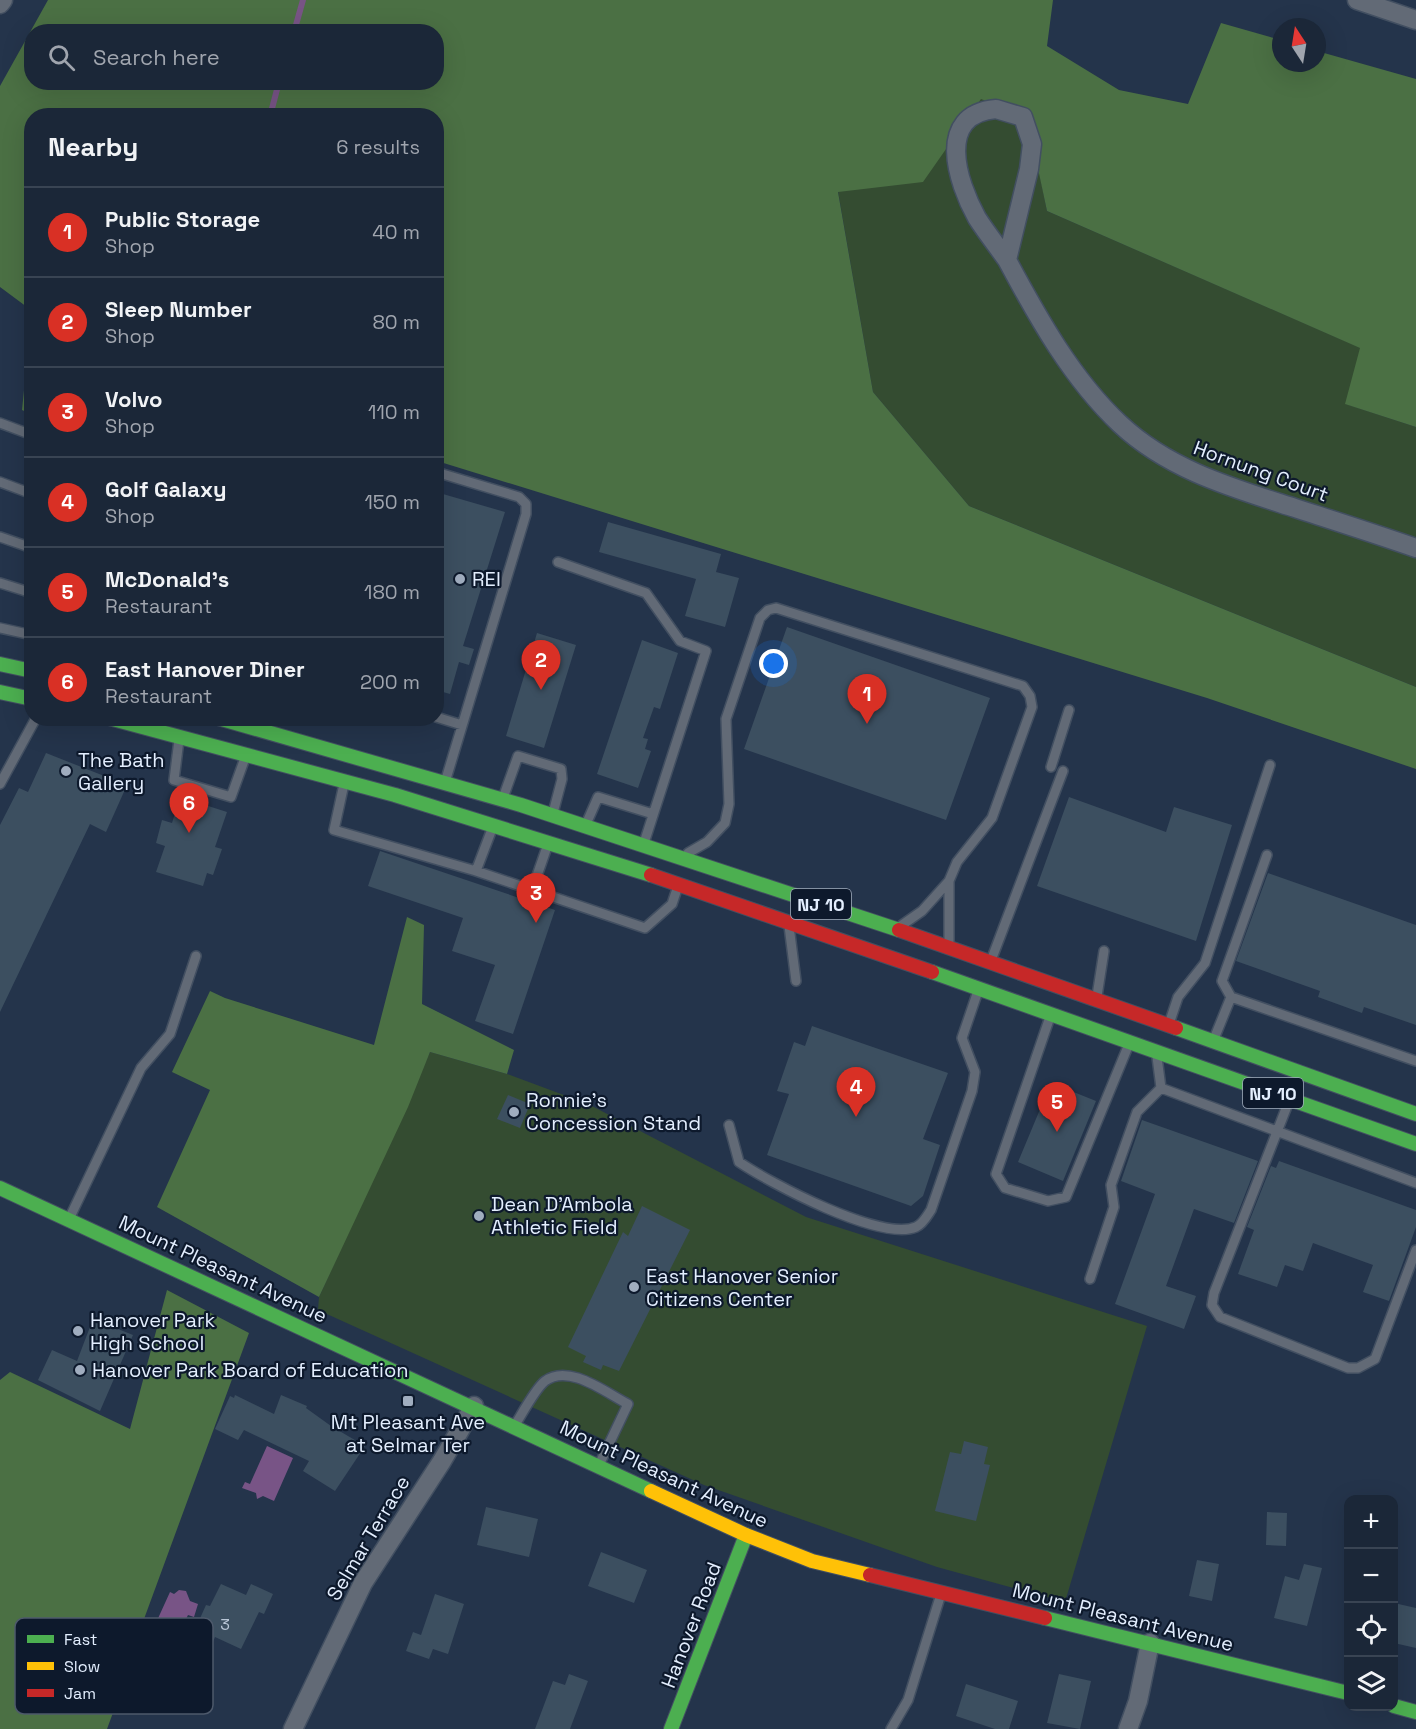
<!DOCTYPE html>
<html lang="en">
<head>
<meta charset="utf-8">
<style>
  :root { --surface:#1b2738; --page:#283343; --text:#f1f3f6; --muted:#a0a5ae; --line:#394453; --accent:#d93025 }
  body { margin:0; font-family:"Space Grotesk",sans-serif; background:var(--page); color:var(--text) }
  .controls { position:absolute; right:18px; bottom:18px; display:grid; overflow:hidden; border-radius:12px; box-shadow:0 6px 24px #0002 }
  .controls button { width:54px; height:54px; display:grid; place-items:center; padding:0; border:0; border-bottom:2px solid var(--line); background:var(--surface); color:var(--text); font:30px sans-serif }
  .compass { position:absolute; left:1272px; top:18px; width:54px; height:54px; border-radius:50%; background:var(--surface); box-shadow:0 6px 24px #0002; rotate:348deg }
  .you { position:absolute; left:774px; top:664px; width:21px; height:21px; margin:-15px; border:4px solid #fff; border-radius:50%; background:#1a73e8; box-shadow:0 0 0 9px #1a73e833 }
  .badge { display:grid; place-items:center; width:39px; height:39px; border-radius:50%; background:var(--accent); color:#fff; font-size:20px; font-weight:700 }
  .pin { position:absolute; translate:-50% -50px; filter:drop-shadow(0 2px 3px #0008) }
  .pin::after { content:''; position:absolute; top:32px; width:21px; height:18px; background:inherit; clip-path:polygon(0 0,100% 0,50% 100%) }
  .list { margin:0; padding:0; list-style:none }
  h2 { display:flex; justify-content:space-between; align-items:center; height:78px; margin:0; padding:0 24px; font-size:26px }
  h2 small { font-size:20px; font-weight:400; color:var(--muted) }
  .list li { display:grid; grid-template-columns:39px 1fr auto; gap:18px; align-items:center; box-sizing:border-box; height:90px; padding:0 24px; border-top:2px solid var(--line) }
  .list b { display:block; font-size:22px; white-space:nowrap }
  .list p { margin:0; font-size:20px; white-space:nowrap; color:var(--muted) }
  .list em { font-size:20px; font-style:normal; color:var(--muted) }
  .icon { flex:none; width:33px; height:33px; fill:none; stroke:currentColor; stroke-width:2; stroke-linecap:round; stroke-linejoin:round }
  .map { position:relative; flex:none; width:1416px; height:1729px; overflow:hidden }
  .search { position:absolute; background:var(--surface); box-shadow:0 6px 24px #0002; left:24px; top:24px; width:420px; height:66px; display:flex; align-items:center; gap:15px; box-sizing:border-box; padding:0 21px; border-radius:24px; color:var(--muted); font-size:22px }
  .panel { position:absolute; background:var(--surface); box-shadow:0 6px 24px #0002; left:24px; top:108px; width:420px; height:618px; border-radius:24px }
  .map>svg:first-child { display:block }
  .green { fill:#344c31 }
  .forest { fill:#4b7044; fill-rule:evenodd }
  .water { fill:#785486 }
  .lines { fill:none; stroke-linecap:round; stroke-linejoin:round }
  .stream { stroke:#785486; stroke-width:6 }
  .building { fill:#3c4f60 }
  .lane-casing { stroke:#424f61; stroke-width:12 }
  .street-casing { stroke:#424f61; stroke-width:21 }
  .fast-casing { stroke:#424f61; stroke-width:16 }
  .slow-casing { stroke:#424f61; stroke-width:16 }
  .jam-casing { stroke:#424f61; stroke-width:16 }
  .lane { stroke:#626a76; stroke-width:9 }
  .street { stroke:#626a76; stroke-width:18 }
  .fast { stroke:#4caf50; stroke-width:14 }
  .slow { stroke:#ffc107; stroke-width:14 }
  .jam { stroke:#c62828; stroke-width:14 }
  .poi-dot { fill:#a0adbf; stroke:#0d192c; stroke-width:2 }
  .labels { text-anchor:middle; dominant-baseline:central; stroke-width:4.5; stroke-linejoin:round; paint-order:stroke }
  .number-label { font-size:16px; fill:#b9c6d6 }
  .shield { fill:#0d192c; stroke:#a3aebf; stroke-width:1.5 }
  .shield-label { font-size:18px; font-weight:bold; fill:#e3eefe }
  .street-label { font-size:20px; fill:#e3eefe; stroke:#0d192c }
  .poi-label { font-size:20px; fill:#e3eefe; stroke:#0d192c; text-anchor:start }
  .key { fill:#0d192c; stroke:#4d596b; stroke-width:1.5 }
  .key-label { font-size:16px; fill:#e3eefe }
</style>
</head>
<body>
<div class="map">
<svg width="1416" height="1729" viewBox="0 0 1416 1729">
  <rect width="100%" height="100%" fill="#24344b"/>
  <path class="green" d="M981,98L1028,117L1047,211L1361,348L1346,404L1416,427V687L969,506L873,392L838,191L923,181Z
    M430,1052L507,1074L588,1104L806,1217L1147,1326L1065,1602L937,1567L704,1485L318,1310L319,1297Z"/>
  <path class="forest" d="M48,0H1053L1047,46L1119,90L1188,104L1221,23L1281,40V63H1317V51L1416,79V427L1345,404L1360,348L1047,211L1027,117L981,99L923,182L838,192L873,392L969,506L1416,687V769L1207,698L437,461L436,116H32L31,310L0,287V86ZM32,32H436V82H32Z
    M31,321V414L22,410Z
    M407,917L424,925L422,1004L514,1050L507,1074L430,1052L408,1107L319,1297L157,1207L210,1090L172,1072L210,991L225,998L374,1045Z
    M167,1290L249,1333L133,1649L190,1683L114,1710L107,1729H0V1380L10,1372L130,1429Z"/>
  <path class="water" d="M267,1446L293,1458L274,1501L263,1496L257,1499L256,1493L242,1488L245,1482L250,1484Z
    M179,1590L186,1591L190,1601L198,1604L194,1617L188,1615L178,1635L164,1634L155,1625L170,1592L174,1594Z"/>
  <g class="lines">
    <path class="stream" d="M294,32L303,0
      M270,116L279,82"/>
  </g>
  <path class="building" d="M436,492L505,512L463,646L474,649L469,665L459,662L450,694L436,690Z
    M608,522L721,554L716,572L739,578L725,627L685,616L696,579L599,552Z
    M787,627L990,698L946,820L744,749Z
    M537,633L576,645L544,748L506,736Z
    M642,640L678,653L660,709L654,707L643,738L648,739L645,749L651,751L638,788L597,774Z
    M46,753L127,785L106,832L90,824L0,1012V825L19,788L28,792Z
    M180,797L227,812L215,847L222,849L213,875L207,873L203,886L156,872L165,846L156,843L162,820L172,823Z
    M1069,797L1166,832L1174,807L1232,825L1196,941L1037,886Z
    M380,851L555,910L513,1034L475,1021L495,965L452,951L463,918L368,886Z
    M1268,873L1416,925V1025L1364,1007L1362,1013L1318,997L1320,991L1236,961Z
    M812,1026L948,1073L923,1139L940,1145L923,1196L911,1206L767,1155L789,1094L777,1091L794,1042L805,1046Z
    M1051,1083L1096,1101L1063,1181L1018,1162Z
    M508,1095L530,1104L520,1128L497,1119Z
    M1142,1120L1258,1161L1234,1223L1194,1209L1166,1286L1196,1296L1184,1329L1115,1304L1155,1194L1121,1181Z
    M1279,1161L1416,1210V1227L1389,1301L1363,1292L1373,1265L1313,1243L1303,1271L1285,1265L1277,1287L1238,1274L1254,1230L1247,1227L1271,1166L1276,1168Z
    M642,1206L690,1230L619,1371L603,1365L601,1370L583,1362L586,1356L568,1347L623,1232L628,1236Z
    M93,1319L133,1335L100,1411L38,1380L52,1350L77,1361Z
    M235,1395L274,1414L281,1395L307,1406L306,1408L331,1426L365,1446L335,1491L303,1471L309,1461L244,1430L238,1440L215,1429L230,1396L234,1398Z
    M964,1441L988,1447L984,1464L990,1465L976,1521L935,1511L950,1452L961,1454Z
    M486,1507L538,1519L529,1557L477,1545Z
    M1267,1512L1287,1513L1286,1546L1266,1545Z
    M601,1552L647,1570L634,1603L588,1586Z
    M1197,1560L1219,1564L1212,1601L1189,1596Z
    M1304,1564L1322,1568L1307,1626L1274,1618L1285,1576L1299,1580Z
    M221,1584L246,1595L251,1584L273,1594L264,1614L259,1612L241,1649L215,1637L213,1642L193,1634L206,1605L210,1606Z
    M435,1594L464,1604L448,1654L433,1649L429,1659L406,1651L413,1632L421,1635Z
    M1394,1603L1416,1608V1648L1394,1643L1396,1633H1394Z
    M569,1674L588,1681L570,1729H535L553,1681L565,1685Z
    M1059,1674L1091,1681L1080,1729L1047,1723Z
    M966,1684L1018,1701L1009,1729H995L956,1716Z"/>
  <g class="lines">
    <defs>
      <path id="lane" d="M0,423L32,435
        M436,472L519,497L526,504V514L446,779
        M0,482L32,494
        M0,537L32,548
        M558,562L646,593L680,641L706,651L645,840
        M0,583L32,593
        M0,628L32,635
        M436,717L462,725
        M179,740L174,780L231,797L245,758
        M1051,767L1069,710
        M0,784L36,718
        M344,784L334,830L476,871L645,928L672,904L678,886
        M503,798L518,756L561,769L562,779L553,813
        M587,822L598,797L653,814
        M688,853L707,842L725,823L729,804L726,719L760,618L768,610L776,608L1023,686L1030,696L1032,707L992,818L957,862L949,881
        M1267,855L1222,981L1231,997L1416,1061
        M476,871L492,829
        M532,890L548,844
        M902,925L922,911L949,881V943
        M789,926L796,981
        M992,958L1063,771
        M1097,996L1104,951
        M1050,1017L996,1174L1005,1188L1048,1201L1066,1197L1129,1044
        M1170,1021L1178,997L1205,963L1270,765
        M1214,1039L1231,997
        M1157,1057L1161,1088L1416,1183
        M1289,1101L1214,1293L1212,1305L1220,1317L1348,1368H1358L1375,1359L1416,1250
        M729,1125L739,1162C770,1183 881,1242 916,1227C923,1224 927,1216 931,1210L972,1091L975,1072L962,1038L978,991
        M70,1217L141,1068L170,1034L196,956
        M1090,1279L1114,1207L1111,1185L1137,1112L1161,1088
        M515,1425C522,1414 535,1389 545,1381C569,1363 606,1393 628,1404L599,1465
        M891,1729L908,1700L941,1594"/>
      <path id="street" d="M1357,0L1416,20
        M0,4L3,0
        M996,109L1023,117L1032,144L1029,169L1007,260C997,246 986,232 977,218C957,182 935,114 996,109Z
        M1007,260C1038,318 1072,379 1120,424C1169,470 1233,488 1295,508C1335,521 1376,534 1416,548
        M293,1729L363,1583L442,1461L474,1406
        M1128,1729L1138,1701L1150,1643"/>
      <path id="fast" d="M0,664L32,671
        M0,692L32,699
        M109,718L395,795L651,875
        M218,718L521,805L899,930
        M932,972L1416,1144
        M1176,1028L1416,1114
        M0,1188L651,1491
        M1045,1618L1348,1693
        M1394,1706L1416,1712
        M671,1729L746,1535"/>
      <path id="slow" d="M651,1491L746,1535L812,1561L870,1575"/>
      <path id="jam" d="M651,875L932,972
        M899,930L1176,1028
        M870,1575L1045,1618"/>
    </defs>
    <use href="#lane" class="lane-casing"/>
    <use href="#street" class="street-casing"/>
    <use href="#fast" class="fast-casing"/>
    <use href="#slow" class="slow-casing"/>
    <use href="#jam" class="jam-casing"/>
    <use href="#lane" class="lane"/>
    <use href="#street" class="street"/>
    <use href="#fast" class="fast"/>
    <use href="#slow" class="slow"/>
    <use href="#jam" class="jam"/>
  </g>
  <g class="poi-dot">
    <circle cx="460" cy="579" r="6"/>
    <circle cx="66" cy="771" r="6"/>
    <circle cx="514" cy="1112" r="6"/>
    <circle cx="479" cy="1216" r="6"/>
    <circle cx="634" cy="1287" r="6"/>
    <circle cx="78" cy="1331" r="6"/>
    <circle cx="80" cy="1370" r="6"/>
    <rect x="402" y="1395" width="12" height="12" rx="3"/>
  </g>
  <g class="labels">
    <g class="number-label">
      <text x="225" y="1624">3</text>
    </g>
    <g class="shield">
      <rect x="791" y="889" width="60" height="30" rx="4.5"/>
      <rect x="1243" y="1078" width="60" height="30" rx="4.5"/>
    </g>
    <g class="shield-label">
      <text x="821" y="904">NJ 10</text>
      <text x="1273" y="1093">NJ 10</text>
    </g>
    <g class="street-label">
      <text transform="translate(1261 471) rotate(20)">Hornung Court</text>
      <text transform="translate(223 1269) rotate(25)">Mount Pleasant Avenue</text>
      <text transform="translate(664 1474) rotate(25)">Mount Pleasant Avenue</text>
      <text transform="translate(368 1538) rotate(-59)">Selmar Terrace</text>
      <text transform="translate(1123 1617) rotate(14)">Mount Pleasant Avenue</text>
      <text transform="translate(691 1625) rotate(-69)">Hanover Road</text>
    </g>
    <g class="poi-label">
      <text x="472" y="579">REI</text>
      <text x="78" y="760">The Bath<tspan x="78" dy="23">Gallery</tspan></text>
      <text x="526" y="1100">Ronnie's<tspan x="526" dy="23">Concession Stand</tspan></text>
      <text x="491" y="1204">Dean D'Ambola<tspan x="491" dy="23">Athletic Field</tspan></text>
      <text x="646" y="1276">East Hanover Senior<tspan x="646" dy="23">Citizens Center</tspan></text>
      <text x="90" y="1320">Hanover Park<tspan x="90" dy="23">High School</tspan></text>
      <text x="92" y="1370">Hanover Park Board of Education</text>
      <text x="408" y="1422" text-anchor="middle">Mt Pleasant Ave<tspan x="408" dy="23">at Selmar Ter</tspan></text>
    </g>
  </g>
  <rect x="15" y="1618" width="198" height="96" rx="9" class="key"/>
  <rect x="27" y="1635" width="27" height="8" fill="#4caf50"/>
  <rect x="27" y="1662" width="27" height="8" fill="#ffc107"/>
  <rect x="27" y="1689" width="27" height="8" fill="#c62828"/>
  <g class="key-label">
    <text x="64" y="1645">Fast</text>
    <text x="64" y="1672">Slow</text>
    <text x="64" y="1699">Jam</text>
  </g>
</svg>
<div class="controls">
<button>+</button>
<button>−</button>
<button><svg class="icon" aria-label="locate" viewBox="0 0 24 24"><circle cx="12" cy="12" r="6"/><path d="M12 2v4M12 18v4M2 12h4M18 12h4"/></svg></button>
<button><svg class="icon" aria-label="layers" viewBox="0 0 24 24"><path d="M12 4l9 5-9 5-9-5zM3 14l9 5 9-5"/></svg></button>
</div>
<svg class="compass" viewBox="-18 -18 36 36"><path d="M0-13l5 13h-10z" fill="#e53935"/><path d="M0 13l5-13h-10z" fill="#a0a5ae"/></svg>
<div class="you"></div>
<div class="pin badge" style="left:867px;top:724px">1</div>
<div class="pin badge" style="left:541px;top:690px">2</div>
<div class="pin badge" style="left:536px;top:923px">3</div>
<div class="pin badge" style="left:856px;top:1117px">4</div>
<div class="pin badge" style="left:1057px;top:1132px">5</div>
<div class="pin badge" style="left:189px;top:833px">6</div>
<div class="search"><svg class="icon" aria-label="search" viewBox="0 0 24 24"><circle cx="10" cy="10" r="6"/><path d="M15 15l6 6"/></svg>Search here</div>
<section class="panel">
<h2>Nearby<small>6 results</small></h2>
<ul class="list">
<li><span class="badge">1</span><div><b>Public Storage</b><p>Shop</p></div><em>40 m</em></li>
<li><span class="badge">2</span><div><b>Sleep Number</b><p>Shop</p></div><em>80 m</em></li>
<li><span class="badge">3</span><div><b>Volvo</b><p>Shop</p></div><em>110 m</em></li>
<li><span class="badge">4</span><div><b>Golf Galaxy</b><p>Shop</p></div><em>150 m</em></li>
<li><span class="badge">5</span><div><b>McDonald's</b><p>Restaurant</p></div><em>180 m</em></li>
<li><span class="badge">6</span><div><b>East Hanover Diner</b><p>Restaurant</p></div><em>200 m</em></li>
</ul>
</section>
</div>
</body>
</html>
